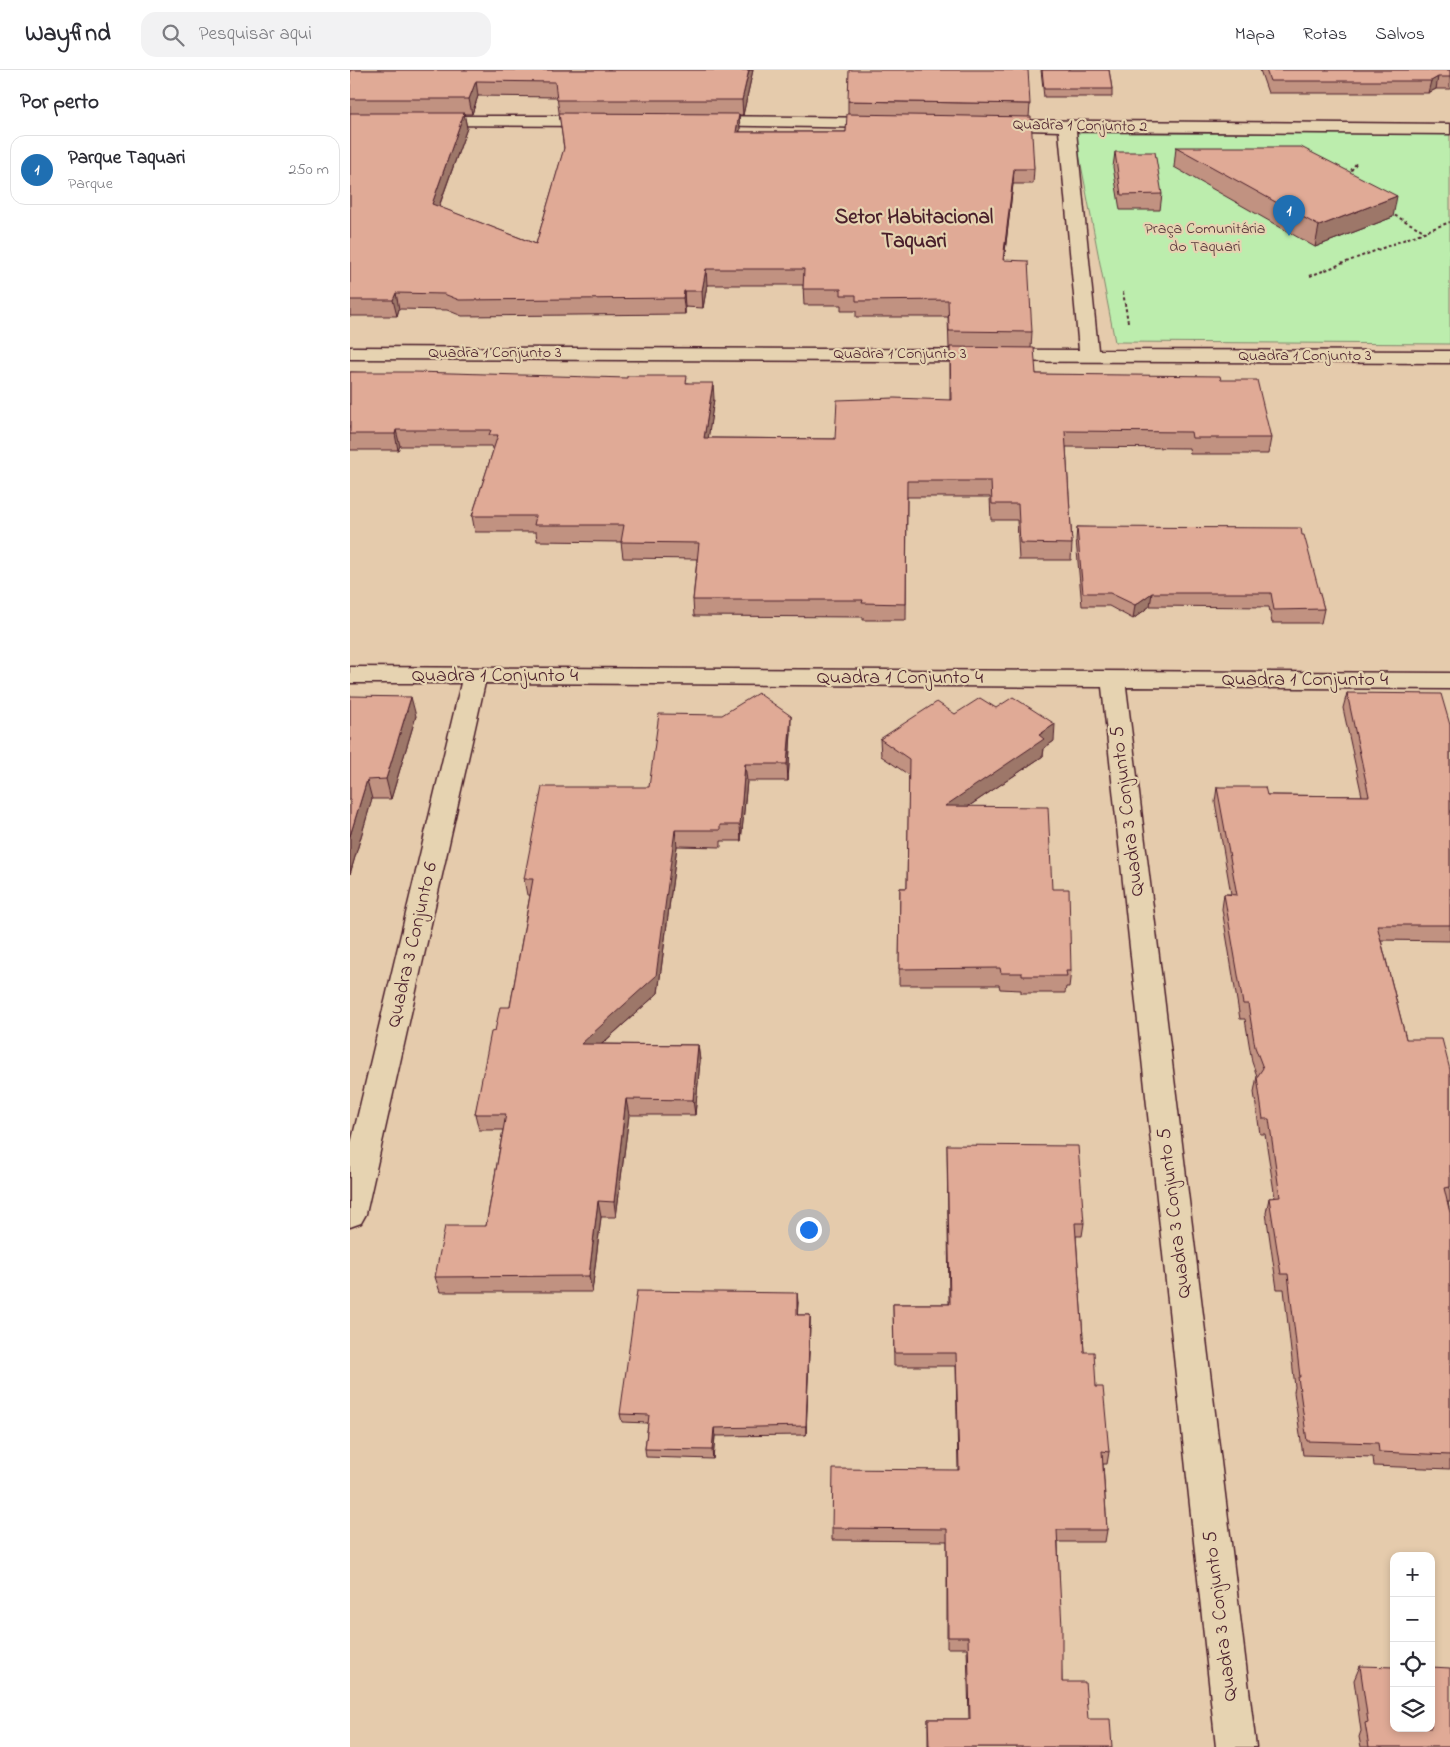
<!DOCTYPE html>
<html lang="pt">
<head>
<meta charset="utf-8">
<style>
  :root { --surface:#fff; --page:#f2f2f3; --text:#2b2b33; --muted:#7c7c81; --line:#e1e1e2; --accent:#1f6fb2 }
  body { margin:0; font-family:"Indie Flower",sans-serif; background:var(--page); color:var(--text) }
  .controls { position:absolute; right:15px; bottom:15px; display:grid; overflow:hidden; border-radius:10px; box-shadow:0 2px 8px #0003 }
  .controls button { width:45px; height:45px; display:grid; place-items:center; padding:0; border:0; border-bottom:1px solid var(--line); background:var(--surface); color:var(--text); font:25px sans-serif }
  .you { position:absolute; left:458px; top:1159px; width:18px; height:18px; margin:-12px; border:4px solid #fff; border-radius:50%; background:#1a73e8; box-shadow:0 0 0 8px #1a73e833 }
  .badge { display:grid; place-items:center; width:32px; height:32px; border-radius:50%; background:var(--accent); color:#fff; font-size:16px; font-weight:700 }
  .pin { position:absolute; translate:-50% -41px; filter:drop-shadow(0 1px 2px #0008) }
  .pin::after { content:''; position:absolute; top:26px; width:18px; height:15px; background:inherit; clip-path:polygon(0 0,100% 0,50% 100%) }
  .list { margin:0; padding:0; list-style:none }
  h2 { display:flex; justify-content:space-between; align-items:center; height:65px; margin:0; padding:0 20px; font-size:21px }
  h2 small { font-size:16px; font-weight:400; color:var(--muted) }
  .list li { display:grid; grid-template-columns:32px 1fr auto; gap:15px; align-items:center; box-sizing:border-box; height:70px; margin:0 10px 10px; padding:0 10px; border:1px solid var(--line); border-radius:15px }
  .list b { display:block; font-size:19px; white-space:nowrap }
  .list p { margin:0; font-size:16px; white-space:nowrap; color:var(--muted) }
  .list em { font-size:16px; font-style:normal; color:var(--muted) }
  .icon { flex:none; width:28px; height:28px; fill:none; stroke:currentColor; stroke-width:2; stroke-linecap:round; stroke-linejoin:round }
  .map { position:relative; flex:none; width:1100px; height:1677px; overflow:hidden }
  header { display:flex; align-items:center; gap:30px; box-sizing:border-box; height:70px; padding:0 25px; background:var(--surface); border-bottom:1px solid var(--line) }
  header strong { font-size:24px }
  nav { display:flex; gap:28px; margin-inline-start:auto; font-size:18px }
  .search { width:350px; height:45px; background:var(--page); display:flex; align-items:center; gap:12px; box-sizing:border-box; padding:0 18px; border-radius:15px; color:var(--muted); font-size:19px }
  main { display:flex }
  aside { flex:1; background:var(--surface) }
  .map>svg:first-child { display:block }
  .green { fill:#bcedad; stroke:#83866c }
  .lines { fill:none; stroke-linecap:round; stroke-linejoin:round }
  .minor-casing { stroke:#4a1f2b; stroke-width:3 }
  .path { stroke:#4a1f2b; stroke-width:2; stroke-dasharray:3 2.5; stroke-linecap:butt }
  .minor { fill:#e6d3b1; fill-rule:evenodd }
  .wall { fill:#c19281; stroke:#4a1f2b; fill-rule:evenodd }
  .shaded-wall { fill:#9d7769; stroke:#4a1f2b }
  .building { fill:#e0aa96; stroke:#4a1f2b }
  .labels { text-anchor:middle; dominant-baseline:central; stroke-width:4.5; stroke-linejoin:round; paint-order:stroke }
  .far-street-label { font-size:16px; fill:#4a1f2b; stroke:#e6d3b1 }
  .far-park-label { font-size:16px; fill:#553438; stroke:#e6d3b1 }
  .street-label { font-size:20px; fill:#4a1f2b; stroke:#e6d3b1 }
  .far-district-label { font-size:21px; font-weight:bold; fill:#4a1f2b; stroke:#e6d3b1 }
</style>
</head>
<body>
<header>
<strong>Wayfind</strong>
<div class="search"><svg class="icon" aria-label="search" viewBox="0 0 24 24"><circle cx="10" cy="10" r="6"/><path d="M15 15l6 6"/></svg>Pesquisar aqui</div>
<nav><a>Mapa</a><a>Rotas</a><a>Salvos</a></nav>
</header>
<main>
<aside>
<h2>Por perto<small></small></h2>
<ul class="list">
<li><span class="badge">1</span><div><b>Parque Taquari</b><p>Parque</p></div><em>250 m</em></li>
</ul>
</aside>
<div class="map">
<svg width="1100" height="1677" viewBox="0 0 1100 1677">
  <rect width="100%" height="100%" fill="#e5cbac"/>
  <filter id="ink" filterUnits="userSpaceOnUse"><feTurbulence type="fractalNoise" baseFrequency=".02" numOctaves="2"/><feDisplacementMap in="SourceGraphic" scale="10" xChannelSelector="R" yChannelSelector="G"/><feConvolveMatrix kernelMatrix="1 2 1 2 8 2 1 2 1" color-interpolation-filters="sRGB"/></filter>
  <g filter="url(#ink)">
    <path class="green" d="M725,63L1100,64V274L765,272Z"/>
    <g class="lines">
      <defs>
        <path id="minor" d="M79,46H246L252,47L254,51L252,55L246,56L73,55L71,51L73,47Z
          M352,46L534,48L540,49L542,53L540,57L534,58L346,55L344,51L346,47Z
          M644,50L1100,54V64L726,61L748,280L1100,281V293L0,289V277L729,280L709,61L638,59L636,55L638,51Z
          M0,597L1100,603V619L776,617L906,1677H866L752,617L135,613L16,1144L11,1153L0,1157V1078L111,613H0Z"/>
      </defs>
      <use href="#minor" class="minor-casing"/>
      <path class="path" d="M998,105L1007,92
        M1040,143L1074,161
        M960,206L1100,152
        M773,222L778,252"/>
      <use href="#minor" class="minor"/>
    </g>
    <path class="wall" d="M0,0H403L393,45H389L390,59V62H496L498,44V31L680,34L679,47L684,99L683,114H663L654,190L682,262L681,278L686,304L871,310L921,368L918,384H840L839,378L716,377L722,474L721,490H669L667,450H641L640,427H557L556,550H513V547L344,546L343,530L347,489L273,488L271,472L187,471L186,462H125L122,446L143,381L141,376H50L48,380H0V302L338,313L364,329L358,368L485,369L600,330V278H599L598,247H506V241H491V235H454L453,215H357L353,238L335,237V244L112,246L97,240L49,239L47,246H0ZM128,26L207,27L214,79L186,174L89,137L117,58L114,44H122Z
      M691,0H759L762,19V27H694Z
      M910,0H1100V19H1086L1078,23H918Z
      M826,77L1043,147L965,177L824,97Z
      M765,82L812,124L810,140H770L763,97Z
      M727,457L952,465L974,539L971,553H922L919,537L800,536L783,549L759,536H732L726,470Z
      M997,623L1100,655V871L1031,870L1056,969L1100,1000V1132H1098L1100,1143V1399L1024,1396L1023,1387L953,1385L944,1322L945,1317L934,1219H927L916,1143L919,1128H925L915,1064H910L904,1022L907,1006L902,992L895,949H890L872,839L874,824H881L865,732L867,717L917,725L1012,726L993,638Z
      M0,626L66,646L41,729H22L0,804Z
      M646,638L704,671L694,678L693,686L619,736L702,819L721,901L719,917H716L715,923H671V920L650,919L649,915H549L550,818H557L559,705L531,686L530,669L605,644Z
      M441,662L438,711H397L391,771H371V777L327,776L308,923L252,974L348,975L350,991L345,1045H279L266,1147H251L242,1222H90L85,1207L136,1156L153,1060H129L125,1044L145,961L160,937L180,825H177L174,809L299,717Z
      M597,1075L734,1153L732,1166H726L734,1282L746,1317L759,1382L757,1394H753L757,1460L755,1472H708L712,1612L738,1649L762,1677H578V1649H619L617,1578H597V1471L482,1470V1458L608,1400L606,1296H544L543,1234H599Z
      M448,1232L447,1245H460V1254L456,1365L365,1366L363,1389L296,1387L295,1379L298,1353L272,1352L270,1344Z
      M1010,1596L1100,1677H1011L1009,1667L1011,1661L1004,1610Z"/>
    <path class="shaded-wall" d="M399,0H403L393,45L392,30Z
      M1088,7L1086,19L1078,23L1081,11Z
      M126,11L128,26L122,44L119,29Z
      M114,43L117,58L84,150L82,134Z
      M389,44L390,59L386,77V62Z
      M664,99L663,114L652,206L653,190Z
      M1047,126L1043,147L965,177L969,156Z
      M356,199L357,215L353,238L352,221Z
      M334,221L335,237V244L333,228Z
      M46,223L49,239L47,246L43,230Z
      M363,313L364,329L356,384L354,368Z
      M46,360L50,376L48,380L45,364Z
      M802,523L800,536L783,549L785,535Z
      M61,627L66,646L41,729L36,709Z
      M441,646V662L438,711L437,694Z
      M705,654L704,671L694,678L693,686L594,753L595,736L689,665Z
      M395,694L397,711L391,771L390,755Z
      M17,710L22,729L0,804V766Z
      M325,760L327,776L308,923L234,990L231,974Z
      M348,975L350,991L345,1045L343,1030Z
      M276,1029L279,1045L266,1147L264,1132Z
      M248,1131L251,1147L242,1222L239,1206Z
      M447,1223L448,1232L447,1254Z
      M460,1245V1254L456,1365V1356Z
      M364,1358L365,1366L363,1389L362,1380Z"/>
    <path class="building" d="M0,0H399L392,30H207L205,12L126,11L119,29H0Z
      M499,0H678L680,34L498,31Z
      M692,0H759L762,19H694Z
      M916,0H1100V7H1088L1081,11H920Z
      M0,43H114L82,134L186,174L214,78L209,43L389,44L386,62H496L497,44L681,47L684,99H664L653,190L678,191L682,262L599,261L598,230L506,231V225H491V219H453L454,199H356L352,221H334L333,228L109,230L94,224L46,223L43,230H0Z
      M826,77H951L1047,126L969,156Z
      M765,82H805L812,124L771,125Z
      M600,277L684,278L686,304L870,306L871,310H907L921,368H842L841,362L715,361L722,474L670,473L668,434H642L641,411H557L556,534L512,533L513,530H343L349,473L271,472L274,455H184L186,446H122L148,365H139L141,360H46L45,364H0V302H65L277,308V306H337L336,313H363L354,368L485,369L487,330L544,328L601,330Z
      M727,457L951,458L952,465H954L974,539L924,540L921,523H802L785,535L760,523H733Z
      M408,623L441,646L437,694H395L390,755H370V760H325L306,906L231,974L348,975L343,1030L276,1029L264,1132L248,1131L239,1206L85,1207L95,1156H136L156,1044H125L141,962L145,961L150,937H160L183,809H174L192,717H299L309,644L372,645Z
      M997,623L1091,624L1100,655V855H1027L1056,969H1092L1100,1000V1117L1094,1118L1100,1143V1385L1029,1382L1028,1373L957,1371L948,1307H950L938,1204H931L919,1128L930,1127L919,1049H913L907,1007L913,998L905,977L898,934H893L874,824L887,825L867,717H915L917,725L1019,726Z
      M0,626L61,627L36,709L17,710L0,766Z
      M663,627L705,654L689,665L694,669L595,736L698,737L702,819H719L721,901H716L717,906H672V903H651L650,898L549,899L550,818H557L559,689L530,669L587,632L605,644L630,628L646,638Z
      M597,1075L728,1076L734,1153H725L734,1282H744L746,1317H753L759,1382L752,1381L757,1460H707L712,1558V1612H735L738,1649H760L762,1677H579L578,1649H620L618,1567H598L597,1459L482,1458L483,1399L609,1400L606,1283H544L543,1234H600Z
      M287,1221L447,1223V1245H460L456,1356L364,1358L362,1380L295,1379L299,1345L270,1344Z
      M1010,1596L1044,1597V1658H1081V1597L1100,1598V1677H1019L1015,1653L1018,1652Z"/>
  </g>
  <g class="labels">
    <g class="far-street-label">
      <text transform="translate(730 56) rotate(1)">Quadra 1 Conjunto 2</text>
      <text x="145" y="283">Quadra 1 Conjunto 3</text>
      <text x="550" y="284">Quadra 1 Conjunto 3</text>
      <text x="955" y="286">Quadra 1 Conjunto 3</text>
    </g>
    <g class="far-park-label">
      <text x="855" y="159">Praça Comunitária<tspan x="855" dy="18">do Taquari</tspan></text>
    </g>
    <g class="street-label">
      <text x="145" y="606">Quadra 1 Conjunto 4</text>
      <text x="550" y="608">Quadra 1 Conjunto 4</text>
      <text x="955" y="610">Quadra 1 Conjunto 4</text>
      <text transform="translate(778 741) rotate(-97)">Quadra 3 Conjunto 5</text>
      <text transform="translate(63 875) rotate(-77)">Quadra 3 Conjunto 6</text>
      <text transform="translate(825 1143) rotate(-97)">Quadra 3 Conjunto 5</text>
      <text transform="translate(871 1546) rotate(-97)">Quadra 3 Conjunto 5</text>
    </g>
    <g class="far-district-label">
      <text x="564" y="148">Setor Habitacional<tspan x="564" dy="24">Taquari</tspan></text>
    </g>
  </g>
</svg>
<div class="controls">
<button>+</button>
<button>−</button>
<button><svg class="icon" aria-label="locate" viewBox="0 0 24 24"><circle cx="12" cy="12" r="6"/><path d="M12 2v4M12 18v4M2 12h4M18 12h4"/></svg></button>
<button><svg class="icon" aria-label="layers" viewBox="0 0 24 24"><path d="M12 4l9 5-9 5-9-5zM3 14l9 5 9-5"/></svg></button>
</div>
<div class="you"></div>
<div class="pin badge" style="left:939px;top:166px">1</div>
</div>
</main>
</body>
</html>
